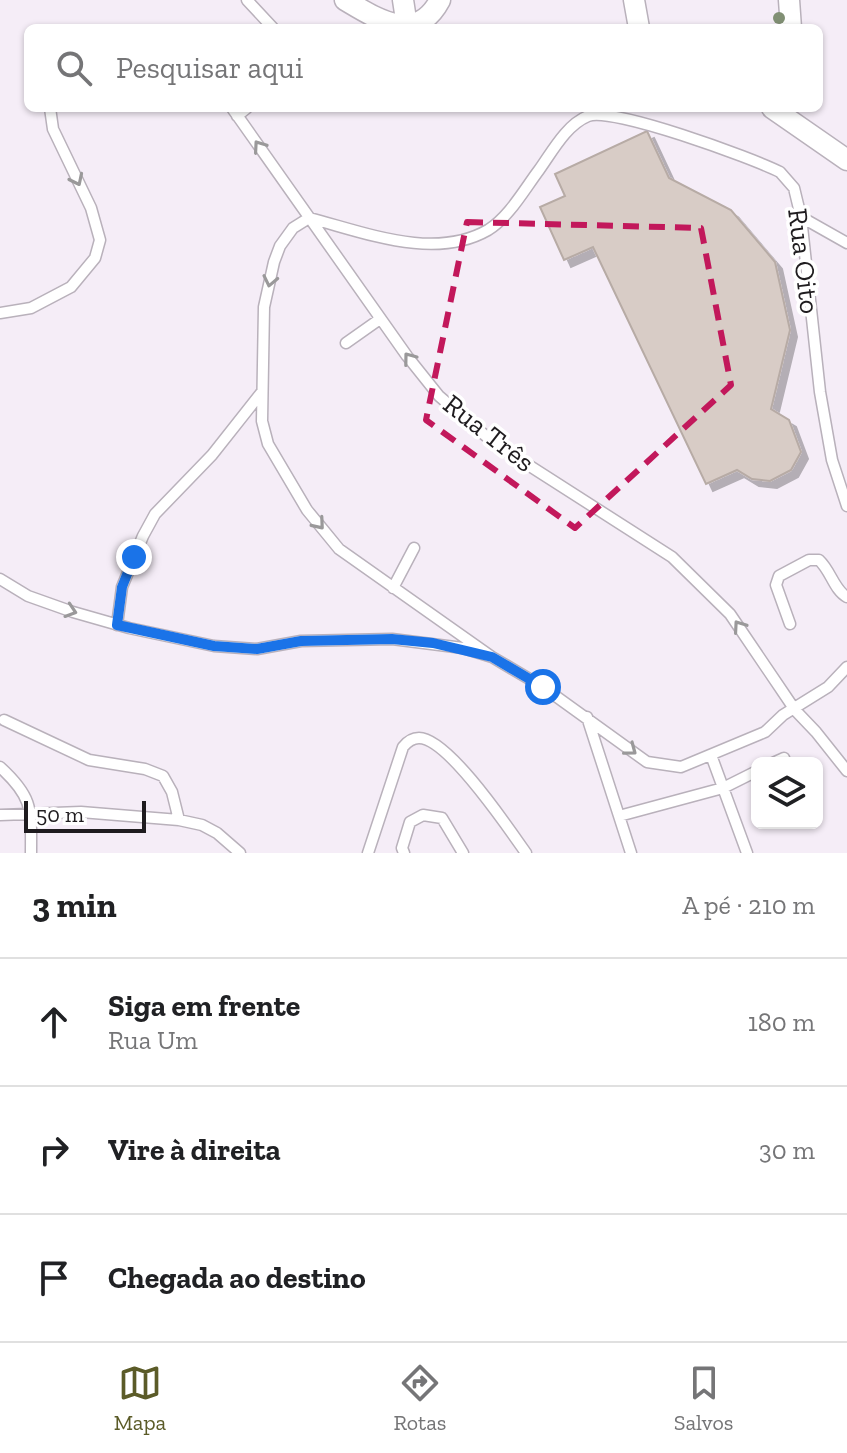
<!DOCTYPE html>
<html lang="pt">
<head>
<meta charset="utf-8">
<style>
  :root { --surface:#fff; --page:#f2f2f2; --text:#202124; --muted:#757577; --line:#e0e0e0; --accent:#5b5b28 }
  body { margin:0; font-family:"Zilla Slab",serif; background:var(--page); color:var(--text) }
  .controls { position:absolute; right:24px; bottom:24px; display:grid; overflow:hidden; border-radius:12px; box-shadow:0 2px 6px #0004 }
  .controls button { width:72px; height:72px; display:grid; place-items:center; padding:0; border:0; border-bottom:2px solid var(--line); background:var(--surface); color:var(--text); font:40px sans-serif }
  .scale { position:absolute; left:24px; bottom:20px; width:122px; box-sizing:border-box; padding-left:8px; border:4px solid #1f1c1f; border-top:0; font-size:22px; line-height:28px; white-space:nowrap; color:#1f1c1f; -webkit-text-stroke:6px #fff; paint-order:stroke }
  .stop { position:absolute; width:24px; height:24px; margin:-18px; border:6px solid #1a73e8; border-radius:50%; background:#fff }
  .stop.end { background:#1a73e8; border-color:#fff; box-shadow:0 2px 8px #0008 }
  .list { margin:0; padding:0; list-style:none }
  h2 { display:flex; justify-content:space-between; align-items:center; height:104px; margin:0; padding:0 32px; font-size:34px }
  h2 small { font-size:26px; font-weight:400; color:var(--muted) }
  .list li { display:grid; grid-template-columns:52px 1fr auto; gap:24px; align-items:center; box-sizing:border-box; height:128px; padding:0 32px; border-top:2px solid var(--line) }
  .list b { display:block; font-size:30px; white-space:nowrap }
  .list p { margin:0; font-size:26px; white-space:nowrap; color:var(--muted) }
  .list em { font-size:26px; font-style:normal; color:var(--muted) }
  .icon { flex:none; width:44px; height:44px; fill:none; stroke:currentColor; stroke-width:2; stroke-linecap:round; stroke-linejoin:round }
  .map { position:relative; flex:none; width:847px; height:853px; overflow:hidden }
  .search { position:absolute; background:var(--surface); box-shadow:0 2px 6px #0004; left:24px; right:24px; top:24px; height:88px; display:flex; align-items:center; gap:20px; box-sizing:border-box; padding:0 28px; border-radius:12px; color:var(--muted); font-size:30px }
  .sheet { height:488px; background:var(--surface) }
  nav { display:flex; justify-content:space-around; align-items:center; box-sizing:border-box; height:112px; border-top:2px solid var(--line); background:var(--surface); font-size:22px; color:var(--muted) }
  nav a { display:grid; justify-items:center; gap:4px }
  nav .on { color:var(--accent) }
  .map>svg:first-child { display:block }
  .building { fill:#d8ccc6; stroke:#b7aba5; stroke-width:2; filter:url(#shadow) }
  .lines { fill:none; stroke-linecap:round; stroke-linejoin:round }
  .lane-casing { stroke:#b9b1bb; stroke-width:13 }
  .street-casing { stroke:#b9b1bb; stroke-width:23 }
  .lane { stroke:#fff; stroke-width:10 }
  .street { stroke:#fff; stroke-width:20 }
  .tree { fill:#819074 }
  .oneway { stroke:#9a999a }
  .route { stroke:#1a73e8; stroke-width:10 }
  .marked { fill:none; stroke:#c2185b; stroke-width:6; stroke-dasharray:16 10; stroke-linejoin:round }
  .labels { text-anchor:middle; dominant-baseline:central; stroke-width:7; stroke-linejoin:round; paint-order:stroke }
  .street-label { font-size:28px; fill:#1f1c1f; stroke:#fff }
</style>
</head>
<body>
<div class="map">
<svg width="847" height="853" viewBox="0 0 847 853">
  <defs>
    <filter id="shadow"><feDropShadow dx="7" dy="7" stdDeviation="0" flood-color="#0004"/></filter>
  </defs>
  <rect width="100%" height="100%" fill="#f5edf7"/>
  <path class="building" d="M647,131L669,178L731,210L775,262L790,330L771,409L789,420L801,452L791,470L770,481L752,479L737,470L706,484L593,247L564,260L540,207L565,196L555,174Z"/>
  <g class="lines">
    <defs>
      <path id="lane" d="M247,0L273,28
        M232,108L407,356L439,396L494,443L672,557L730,614L795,710L816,732L847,771
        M237,116L247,108
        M801,217L847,243
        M0,313L31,308L71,287L95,258L100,240L91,208L53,129L50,108
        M346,343L380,319
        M0,579L28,596L73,612L129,628L214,646L257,649L301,641L392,639L463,648L492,657L543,687L647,762L681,767L765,732L783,715L828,687L847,667
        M393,588L414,548
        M790,624L776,585L779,576L809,560H819C831,571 834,590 847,597
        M117,625L122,587L143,536L155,514L212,455L261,393
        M492,657L339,549L307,510L268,444L262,421L264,307L274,262L280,246L293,228L309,218C364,232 434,261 488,230C509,217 524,190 539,170C552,152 566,125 588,116C611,106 752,158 780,172L794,188L801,217L820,392L832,460L847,506
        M587,717L631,853
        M4,720L89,760L145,769L163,776L172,792L179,820
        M711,755L747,853
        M773,763L784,758
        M0,767C34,798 31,810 31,853
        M0,815L81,812L179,820L202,825L217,833L240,853
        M619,816L723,788L757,771
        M368,853L403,747C407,742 412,738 419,738C448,738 509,829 526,853
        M404,853L402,848L410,822L423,815L442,818L463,853"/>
      <path id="street" d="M345,0C377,19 416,45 440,0
        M403,0L407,26
        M634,0L639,28
        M789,0L791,28
        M772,108L847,160"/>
    </defs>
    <use href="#lane" class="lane-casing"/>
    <use href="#street" class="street-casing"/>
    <use href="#lane" class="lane"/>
    <use href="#street" class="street"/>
  </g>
  <circle class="tree" cx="779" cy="18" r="6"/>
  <defs><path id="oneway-chevron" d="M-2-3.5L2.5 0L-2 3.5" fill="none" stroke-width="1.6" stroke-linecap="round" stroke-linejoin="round" transform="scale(2)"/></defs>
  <g class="oneway">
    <use href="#oneway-chevron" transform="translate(259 146) rotate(-125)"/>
    <use href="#oneway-chevron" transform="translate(77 180) rotate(64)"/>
    <use href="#oneway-chevron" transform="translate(270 281) rotate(102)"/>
    <use href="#oneway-chevron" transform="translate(409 358) rotate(-127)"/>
    <use href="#oneway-chevron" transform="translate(319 524) rotate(50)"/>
    <use href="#oneway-chevron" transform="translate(71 611) rotate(18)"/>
    <use href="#oneway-chevron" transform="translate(739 626) rotate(-125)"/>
    <use href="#oneway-chevron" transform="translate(631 750) rotate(37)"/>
  </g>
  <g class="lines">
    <path class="route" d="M134,557L122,587L117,625L214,646L257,649L301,641L392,639L433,643L492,657L543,687"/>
  </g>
  <path class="marked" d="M467,222L701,228L731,385L575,528L426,420Z"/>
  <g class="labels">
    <g class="street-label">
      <text transform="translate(804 261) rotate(83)">Rua Oito</text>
      <text transform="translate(489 433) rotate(38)">Rua Três</text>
    </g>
  </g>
</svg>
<div class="controls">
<button><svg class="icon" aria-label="layers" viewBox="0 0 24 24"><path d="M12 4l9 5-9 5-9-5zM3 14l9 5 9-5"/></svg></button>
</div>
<div class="scale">50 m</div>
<div class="stop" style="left:543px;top:687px"></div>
<div class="stop end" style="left:134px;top:557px"></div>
<div class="search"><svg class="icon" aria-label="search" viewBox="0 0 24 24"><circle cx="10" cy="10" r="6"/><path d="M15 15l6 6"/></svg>Pesquisar aqui</div>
</div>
<section class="sheet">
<h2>3 min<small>A pé · 210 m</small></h2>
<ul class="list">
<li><svg class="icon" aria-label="ahead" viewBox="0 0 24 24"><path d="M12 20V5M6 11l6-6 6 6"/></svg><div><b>Siga em frente</b><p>Rua Um</p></div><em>180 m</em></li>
<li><svg class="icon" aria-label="right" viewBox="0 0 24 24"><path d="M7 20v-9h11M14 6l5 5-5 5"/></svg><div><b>Vire à direita</b></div><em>30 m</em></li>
<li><svg class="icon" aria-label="arrive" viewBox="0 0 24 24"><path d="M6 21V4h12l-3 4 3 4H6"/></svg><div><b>Chegada ao destino</b></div></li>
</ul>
</section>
<nav>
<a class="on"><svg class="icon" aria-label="map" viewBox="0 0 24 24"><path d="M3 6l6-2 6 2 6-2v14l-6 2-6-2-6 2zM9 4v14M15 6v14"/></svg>Mapa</a>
<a><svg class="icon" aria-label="directions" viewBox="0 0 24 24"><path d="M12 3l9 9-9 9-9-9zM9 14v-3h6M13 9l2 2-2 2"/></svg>Rotas</a>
<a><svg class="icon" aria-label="saved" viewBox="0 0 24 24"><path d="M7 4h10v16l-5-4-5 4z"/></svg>Salvos</a>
</nav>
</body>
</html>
